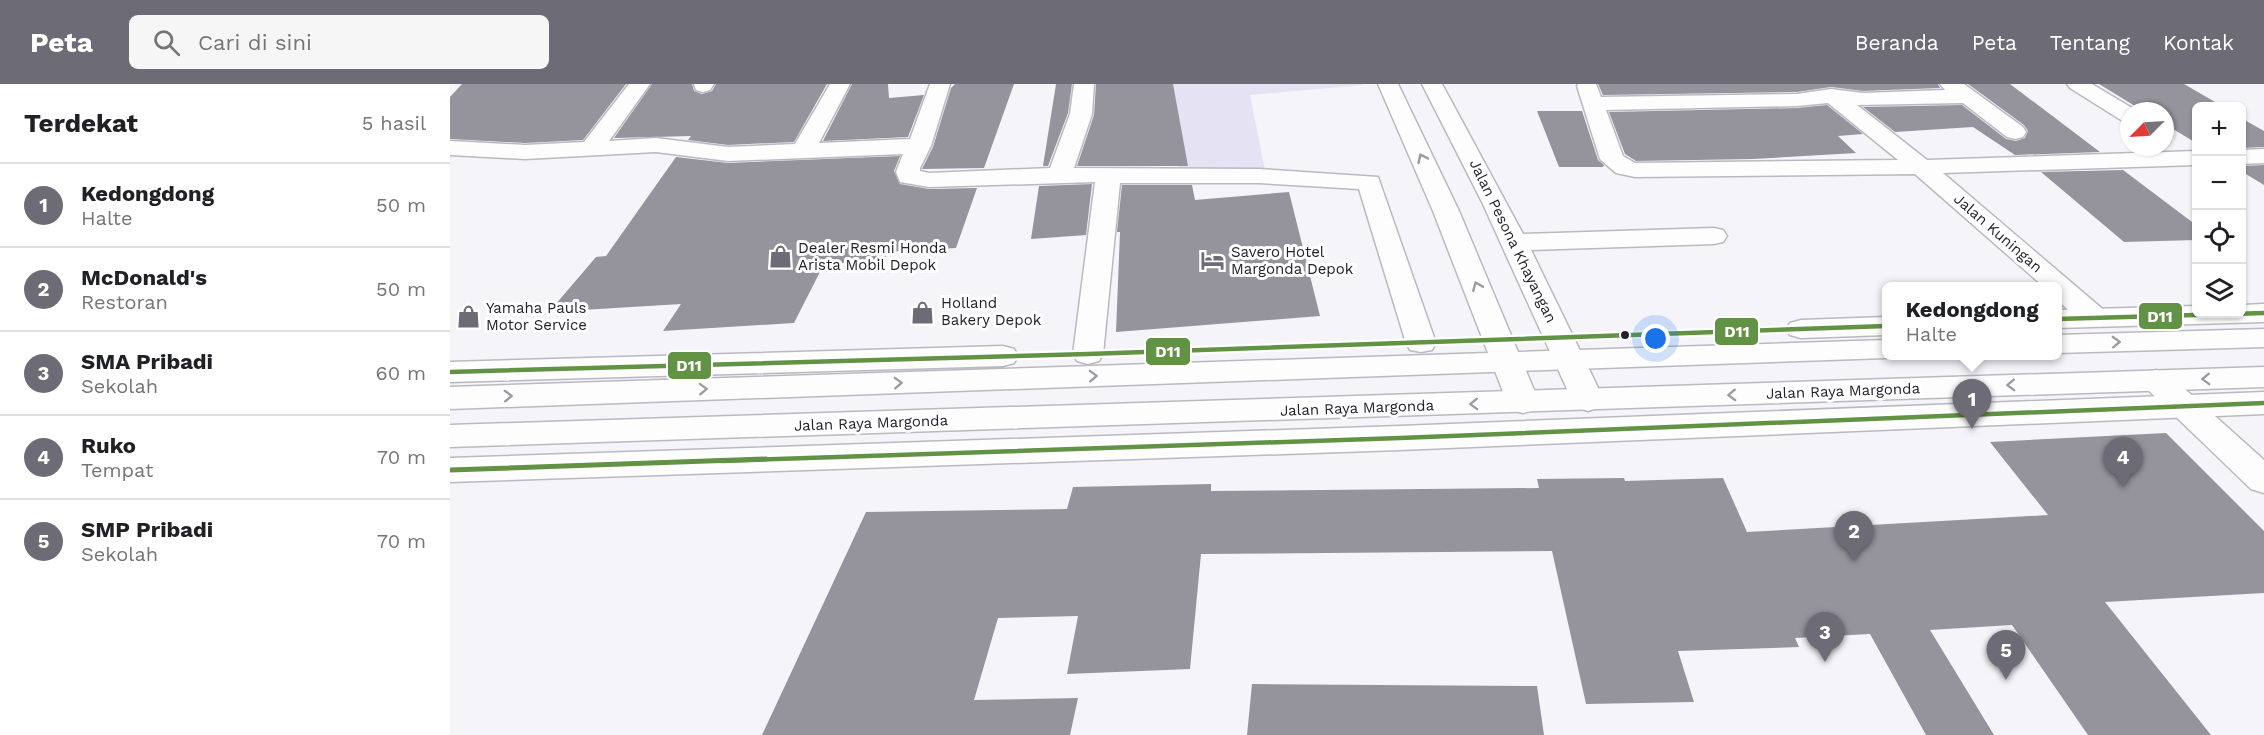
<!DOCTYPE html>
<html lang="id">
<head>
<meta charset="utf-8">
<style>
  :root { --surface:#fff; --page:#f6f6f6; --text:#202124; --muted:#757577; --line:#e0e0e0; --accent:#6d6b75 }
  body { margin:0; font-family:"Work Sans",sans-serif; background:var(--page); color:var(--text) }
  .controls { position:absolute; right:18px; top:18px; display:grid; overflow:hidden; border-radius:9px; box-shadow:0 2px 4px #0004 }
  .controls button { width:54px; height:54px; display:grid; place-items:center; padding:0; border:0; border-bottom:2px solid var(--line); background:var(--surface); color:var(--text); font:30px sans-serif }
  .compass { position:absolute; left:1670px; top:18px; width:54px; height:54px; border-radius:50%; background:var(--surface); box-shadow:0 2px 4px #0004; rotate:246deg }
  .you { position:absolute; left:1206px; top:255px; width:21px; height:21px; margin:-15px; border:4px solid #fff; border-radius:50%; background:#1a73e8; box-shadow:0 0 0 9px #1a73e833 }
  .badge { display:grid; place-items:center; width:39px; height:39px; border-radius:50%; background:var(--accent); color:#fff; font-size:20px; font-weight:700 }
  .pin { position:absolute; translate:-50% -50px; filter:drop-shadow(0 2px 3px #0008) }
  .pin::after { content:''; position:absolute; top:32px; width:21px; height:18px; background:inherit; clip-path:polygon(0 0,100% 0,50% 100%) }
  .popup { position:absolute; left:1432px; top:198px; width:180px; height:78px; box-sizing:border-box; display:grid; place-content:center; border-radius:9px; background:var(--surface); filter:drop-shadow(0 2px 4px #0005); font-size:20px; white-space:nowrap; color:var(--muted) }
  .popup b { font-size:22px; color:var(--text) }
  .popup::after { content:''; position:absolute; left:50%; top:100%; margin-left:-12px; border:12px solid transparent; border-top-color:var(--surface) }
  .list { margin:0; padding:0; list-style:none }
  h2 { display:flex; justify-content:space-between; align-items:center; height:78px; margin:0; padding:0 24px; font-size:26px }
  h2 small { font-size:20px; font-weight:400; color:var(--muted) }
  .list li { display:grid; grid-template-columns:39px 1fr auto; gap:18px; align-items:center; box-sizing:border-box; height:84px; padding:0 24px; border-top:2px solid var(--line) }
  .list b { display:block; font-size:22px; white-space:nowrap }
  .list p { margin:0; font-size:20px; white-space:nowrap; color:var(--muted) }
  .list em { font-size:20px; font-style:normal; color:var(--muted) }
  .icon { flex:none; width:33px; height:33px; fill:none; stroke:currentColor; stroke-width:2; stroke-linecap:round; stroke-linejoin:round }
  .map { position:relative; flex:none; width:1814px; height:651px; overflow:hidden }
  header { display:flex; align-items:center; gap:36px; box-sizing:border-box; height:84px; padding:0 30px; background:var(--accent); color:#fff }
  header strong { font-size:28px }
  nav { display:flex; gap:33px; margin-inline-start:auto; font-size:21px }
  .search { width:420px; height:54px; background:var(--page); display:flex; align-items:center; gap:15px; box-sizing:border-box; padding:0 21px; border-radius:9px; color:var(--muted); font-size:22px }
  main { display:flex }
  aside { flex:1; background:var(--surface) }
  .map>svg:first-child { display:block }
  .green { fill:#e5e2f3 }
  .building { fill:#95949c }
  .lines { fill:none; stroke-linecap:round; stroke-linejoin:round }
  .minor-casing { stroke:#bab9c1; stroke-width:3 }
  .highway-casing { stroke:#bab9c1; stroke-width:3 }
  .minor { fill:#fdfdfe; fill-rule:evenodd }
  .highway { fill:#fdfdfe; fill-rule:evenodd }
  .bus-1-far1-casing { stroke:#fff; stroke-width:9 }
  .bus-1-casing { stroke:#fff; stroke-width:10 }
  .bus-1-far1 { stroke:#629344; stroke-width:4.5 }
  .bus-1 { stroke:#629344; stroke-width:5 }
  .oneway { stroke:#9b9aa0 }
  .bus-dot { fill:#24212e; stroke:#fff; stroke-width:2 }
  .labels { text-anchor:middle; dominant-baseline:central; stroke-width:6; stroke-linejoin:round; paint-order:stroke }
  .street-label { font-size:15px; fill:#24212e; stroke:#fff }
  .poi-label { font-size:15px; fill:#24212e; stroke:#fff; text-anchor:start }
  .line-badge { stroke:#fff; stroke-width:2 }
  .badge-label { font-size:16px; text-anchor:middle; font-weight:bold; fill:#fff }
</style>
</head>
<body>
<header>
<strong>Peta</strong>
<div class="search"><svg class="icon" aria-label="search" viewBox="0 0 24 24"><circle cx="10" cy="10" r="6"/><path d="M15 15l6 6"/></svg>Cari di sini</div>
<nav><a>Beranda</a><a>Peta</a><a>Tentang</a><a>Kontak</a></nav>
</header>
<main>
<aside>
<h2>Terdekat<small>5 hasil</small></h2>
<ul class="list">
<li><span class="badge">1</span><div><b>Kedongdong</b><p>Halte</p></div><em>50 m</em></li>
<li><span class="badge">2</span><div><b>McDonald's</b><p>Restoran</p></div><em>50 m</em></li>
<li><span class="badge">3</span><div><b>SMA Pribadi</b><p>Sekolah</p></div><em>60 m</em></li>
<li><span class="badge">4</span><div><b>Ruko</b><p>Tempat</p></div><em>70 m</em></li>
<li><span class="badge">5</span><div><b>SMP Pribadi</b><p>Sekolah</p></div><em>70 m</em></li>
</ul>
</aside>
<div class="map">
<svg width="1814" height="651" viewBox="0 0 1814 651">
  <rect width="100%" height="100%" fill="#f4f4f9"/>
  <path class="green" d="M723,0H912L913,1L800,11L817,97L729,99Z"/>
  <path class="building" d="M12,0H176L133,56L75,59L0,55V13Z
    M202,0H242L244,7L252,10L262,7L266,0H377L344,58L278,61L238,56L241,52L164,54Z
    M402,0H438L439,14L474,11L458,53L373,57Z
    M505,0H564L534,84L472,85L483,63L501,4Z
    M606,0H622L618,29L598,82H593Z
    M646,0H723L738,82H627L644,31Z
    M1148,0H1488L1490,4L1413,7L1381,3L1347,8L1153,11Z
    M1518,0H1560L1650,68L1565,71L1523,43L1445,48L1413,23L1512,21L1556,55L1566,57L1575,54L1578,47L1574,41Z
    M1649,0H1734L1772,22H1746V59L1715,40V27H1693Z
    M1377,21L1413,50L1388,52L1406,69L1303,75L1186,77L1175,70L1159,28L1347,24Z
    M1087,27H1132L1148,76L1154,81L1153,83H1109Z
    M1791,34L1814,47V63L1791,64Z
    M450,72L444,87L450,100L479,105L527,104L506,164L438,168L434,176L374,180L344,239L213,247L231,220L99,228L146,173L156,172L226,73L278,79Z
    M1814,81V101L1791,87V82Z
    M1673,86L1746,141V156L1674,158L1591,88Z
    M642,100L636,151L581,155L589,102Z
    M672,101H742L745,116L839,108L870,232L666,248L670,148H667Z
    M1716,349L1814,447V509L1655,518L1761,651H1638L1562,541L1480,546L1544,651H1476L1420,550L1345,554L1349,563L1228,567L1244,618L1136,620L1102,467L751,470L740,585L617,590L628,532L548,534L524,616L628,614L620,651H312L416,428L617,425L623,403L761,400V407L1089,404L1087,395L1174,394L1175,397L1273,394L1297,448L1598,431L1540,358Z
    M802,600L1087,602L1094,651H797Z"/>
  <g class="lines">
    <defs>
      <path id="minor" d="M179,0H200L159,57L206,54L278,63L345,60L380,0H400L369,59L460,55L480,0H500L481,62L470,84V87L479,89L600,84L620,30L624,0H644L642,30L624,84L809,85L928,93L986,259L982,266L971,268L960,266L956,259L909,105L809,99H670L653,270L649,277L638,280L627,277L623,270L645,98L479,103L450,98L446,88L453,70L278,77L206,68L75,75L0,71V57L75,61L134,58Z
        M244,0H264L260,6L253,8L246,6Z
        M928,0H948L1009,127L1089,318L1085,326L1073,329L1061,326L1057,318L983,127Z
        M972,0H992L1073,150L1264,144L1273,146L1277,152L1273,158L1264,160L1081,166L1154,316L1150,323L1138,327L1126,323L1122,316L1032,118Z
        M1128,0H1146L1151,13L1347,10L1381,5L1413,9L1495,6L1490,0H1514L1573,43L1576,48L1573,53L1565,55L1557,53L1513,19L1407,21L1477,76L1746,67V81L1493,89L1656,228L1661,234L1656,240C1635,246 1623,229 1607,216V202H1593L1465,90L1185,93L1166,89L1150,75L1127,2ZM1378,19L1448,76L1185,79L1173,72L1156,26L1347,22Z
        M1617,0H1642L1687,27H1679V38L1671,36L1620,4Z
        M1814,65V79L1792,80V66Z
        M1706,286L1717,289L1814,376V409L1801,405L1695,303L1690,296L1695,289Z"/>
      <path id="highway" d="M1814,220V238L1607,244V226L1746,222V230H1792V221Z
        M1436,233V251L1351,254L1340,251L1336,245L1340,239L1351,236Z
        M1814,245V263L1607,269V251Z
        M1436,256V272H1447L1436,274L0,325V303Z
        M553,262L564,265L568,272L564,279L553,282L0,298V278Z
        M1814,283V303L0,363V341Z
        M1814,308V330L950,366L0,398V374L950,342Z"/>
    </defs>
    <use href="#minor" class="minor-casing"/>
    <use href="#highway" class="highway-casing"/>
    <use href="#minor" class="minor"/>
    <use href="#highway" class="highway"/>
    <defs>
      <path id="bus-1-far1" d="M1607,235L1814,229
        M0,288L638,270L1436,242
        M271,377L950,354L1814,319"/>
      <path id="bus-1" d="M0,386L316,375"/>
    </defs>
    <use href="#bus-1-far1" class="bus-1-far1-casing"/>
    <use href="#bus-1" class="bus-1-casing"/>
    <use href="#bus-1-far1" class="bus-1-far1"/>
    <use href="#bus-1" class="bus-1"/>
  </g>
  <defs><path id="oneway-chevron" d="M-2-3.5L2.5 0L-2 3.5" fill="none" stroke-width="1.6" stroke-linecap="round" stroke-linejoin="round" transform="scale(1.5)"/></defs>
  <g class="oneway">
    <use href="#oneway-chevron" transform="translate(972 74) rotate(-115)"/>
    <use href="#oneway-chevron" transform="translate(1027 202) rotate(-112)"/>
    <use href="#oneway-chevron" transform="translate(1666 258) rotate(-2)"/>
    <use href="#oneway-chevron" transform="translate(643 292) rotate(-2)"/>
    <use href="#oneway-chevron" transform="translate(1756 295) rotate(178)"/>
    <use href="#oneway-chevron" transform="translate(448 299) rotate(-2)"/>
    <use href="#oneway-chevron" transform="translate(1561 301) rotate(178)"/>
    <use href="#oneway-chevron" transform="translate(253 305) rotate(-2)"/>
    <use href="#oneway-chevron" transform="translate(1282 311) rotate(178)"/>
    <use href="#oneway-chevron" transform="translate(58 312) rotate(-2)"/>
    <use href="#oneway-chevron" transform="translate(1024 320) rotate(178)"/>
  </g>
  <defs>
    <symbol id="shop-bare" viewBox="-9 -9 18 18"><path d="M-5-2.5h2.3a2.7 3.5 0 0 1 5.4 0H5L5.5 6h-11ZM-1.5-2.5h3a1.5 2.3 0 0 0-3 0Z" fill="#6d6b75" stroke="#fff" stroke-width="2.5" paint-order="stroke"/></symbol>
    <symbol id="hotel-bare" viewBox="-9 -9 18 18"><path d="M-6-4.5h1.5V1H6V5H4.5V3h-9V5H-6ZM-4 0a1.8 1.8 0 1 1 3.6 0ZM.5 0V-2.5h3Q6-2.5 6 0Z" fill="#6d6b75" stroke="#fff" stroke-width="2.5" paint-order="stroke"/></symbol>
  </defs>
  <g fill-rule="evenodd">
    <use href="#shop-bare" x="314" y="156" width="33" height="33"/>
    <use href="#hotel-bare" x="746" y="160" width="33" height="33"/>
    <use href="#shop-bare" x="456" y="212" width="33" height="33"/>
    <use href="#shop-bare" x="2" y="216" width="33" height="33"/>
  </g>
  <circle class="bus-dot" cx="1175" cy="251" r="5"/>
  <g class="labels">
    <g class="street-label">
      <text transform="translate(1548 149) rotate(41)">Jalan Kuningan</text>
      <text transform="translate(1063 157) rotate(64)">Jalan Pesona Khayangan</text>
      <text transform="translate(1393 307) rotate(-2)">Jalan Raya Margonda</text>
      <text transform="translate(907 324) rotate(-2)">Jalan Raya Margonda</text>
      <text transform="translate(421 339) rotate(-2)">Jalan Raya Margonda</text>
    </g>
    <g class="poi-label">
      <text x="348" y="164">Dealer Resmi Honda<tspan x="348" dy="17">Arista Mobil Depok</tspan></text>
      <text x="781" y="168">Savero Hotel<tspan x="781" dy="17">Margonda Depok</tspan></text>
      <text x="491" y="219">Holland<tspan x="491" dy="17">Bakery Depok</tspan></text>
      <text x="36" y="224">Yamaha Pauls<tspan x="36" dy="17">Motor Service</tspan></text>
    </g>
  </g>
  <g class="line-badge">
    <rect x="1688" y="218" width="45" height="28" rx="6" fill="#629344"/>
    <rect x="1264" y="233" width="45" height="29" rx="6" fill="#629344"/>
    <rect x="695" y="253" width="46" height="29" rx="6" fill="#629344"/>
    <rect x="217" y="267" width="45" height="29" rx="6" fill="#629344"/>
  </g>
  <g class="badge-label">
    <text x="1710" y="238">D11</text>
    <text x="1287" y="253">D11</text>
    <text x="718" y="273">D11</text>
    <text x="239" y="287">D11</text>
  </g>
</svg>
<div class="controls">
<button>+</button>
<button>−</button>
<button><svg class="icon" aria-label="locate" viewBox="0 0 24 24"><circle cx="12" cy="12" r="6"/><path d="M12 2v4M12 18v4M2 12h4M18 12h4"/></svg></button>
<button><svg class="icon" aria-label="layers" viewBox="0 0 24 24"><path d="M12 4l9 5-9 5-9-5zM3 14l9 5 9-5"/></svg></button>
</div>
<svg class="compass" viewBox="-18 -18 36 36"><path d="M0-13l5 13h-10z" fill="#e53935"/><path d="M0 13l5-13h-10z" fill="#757577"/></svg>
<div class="you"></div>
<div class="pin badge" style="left:1522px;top:345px">1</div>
<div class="popup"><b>Kedongdong</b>Halte</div>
<div class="pin badge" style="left:1404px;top:477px">2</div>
<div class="pin badge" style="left:1375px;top:578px">3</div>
<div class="pin badge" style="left:1673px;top:403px">4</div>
<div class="pin badge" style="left:1556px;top:596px">5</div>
</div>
</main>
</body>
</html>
